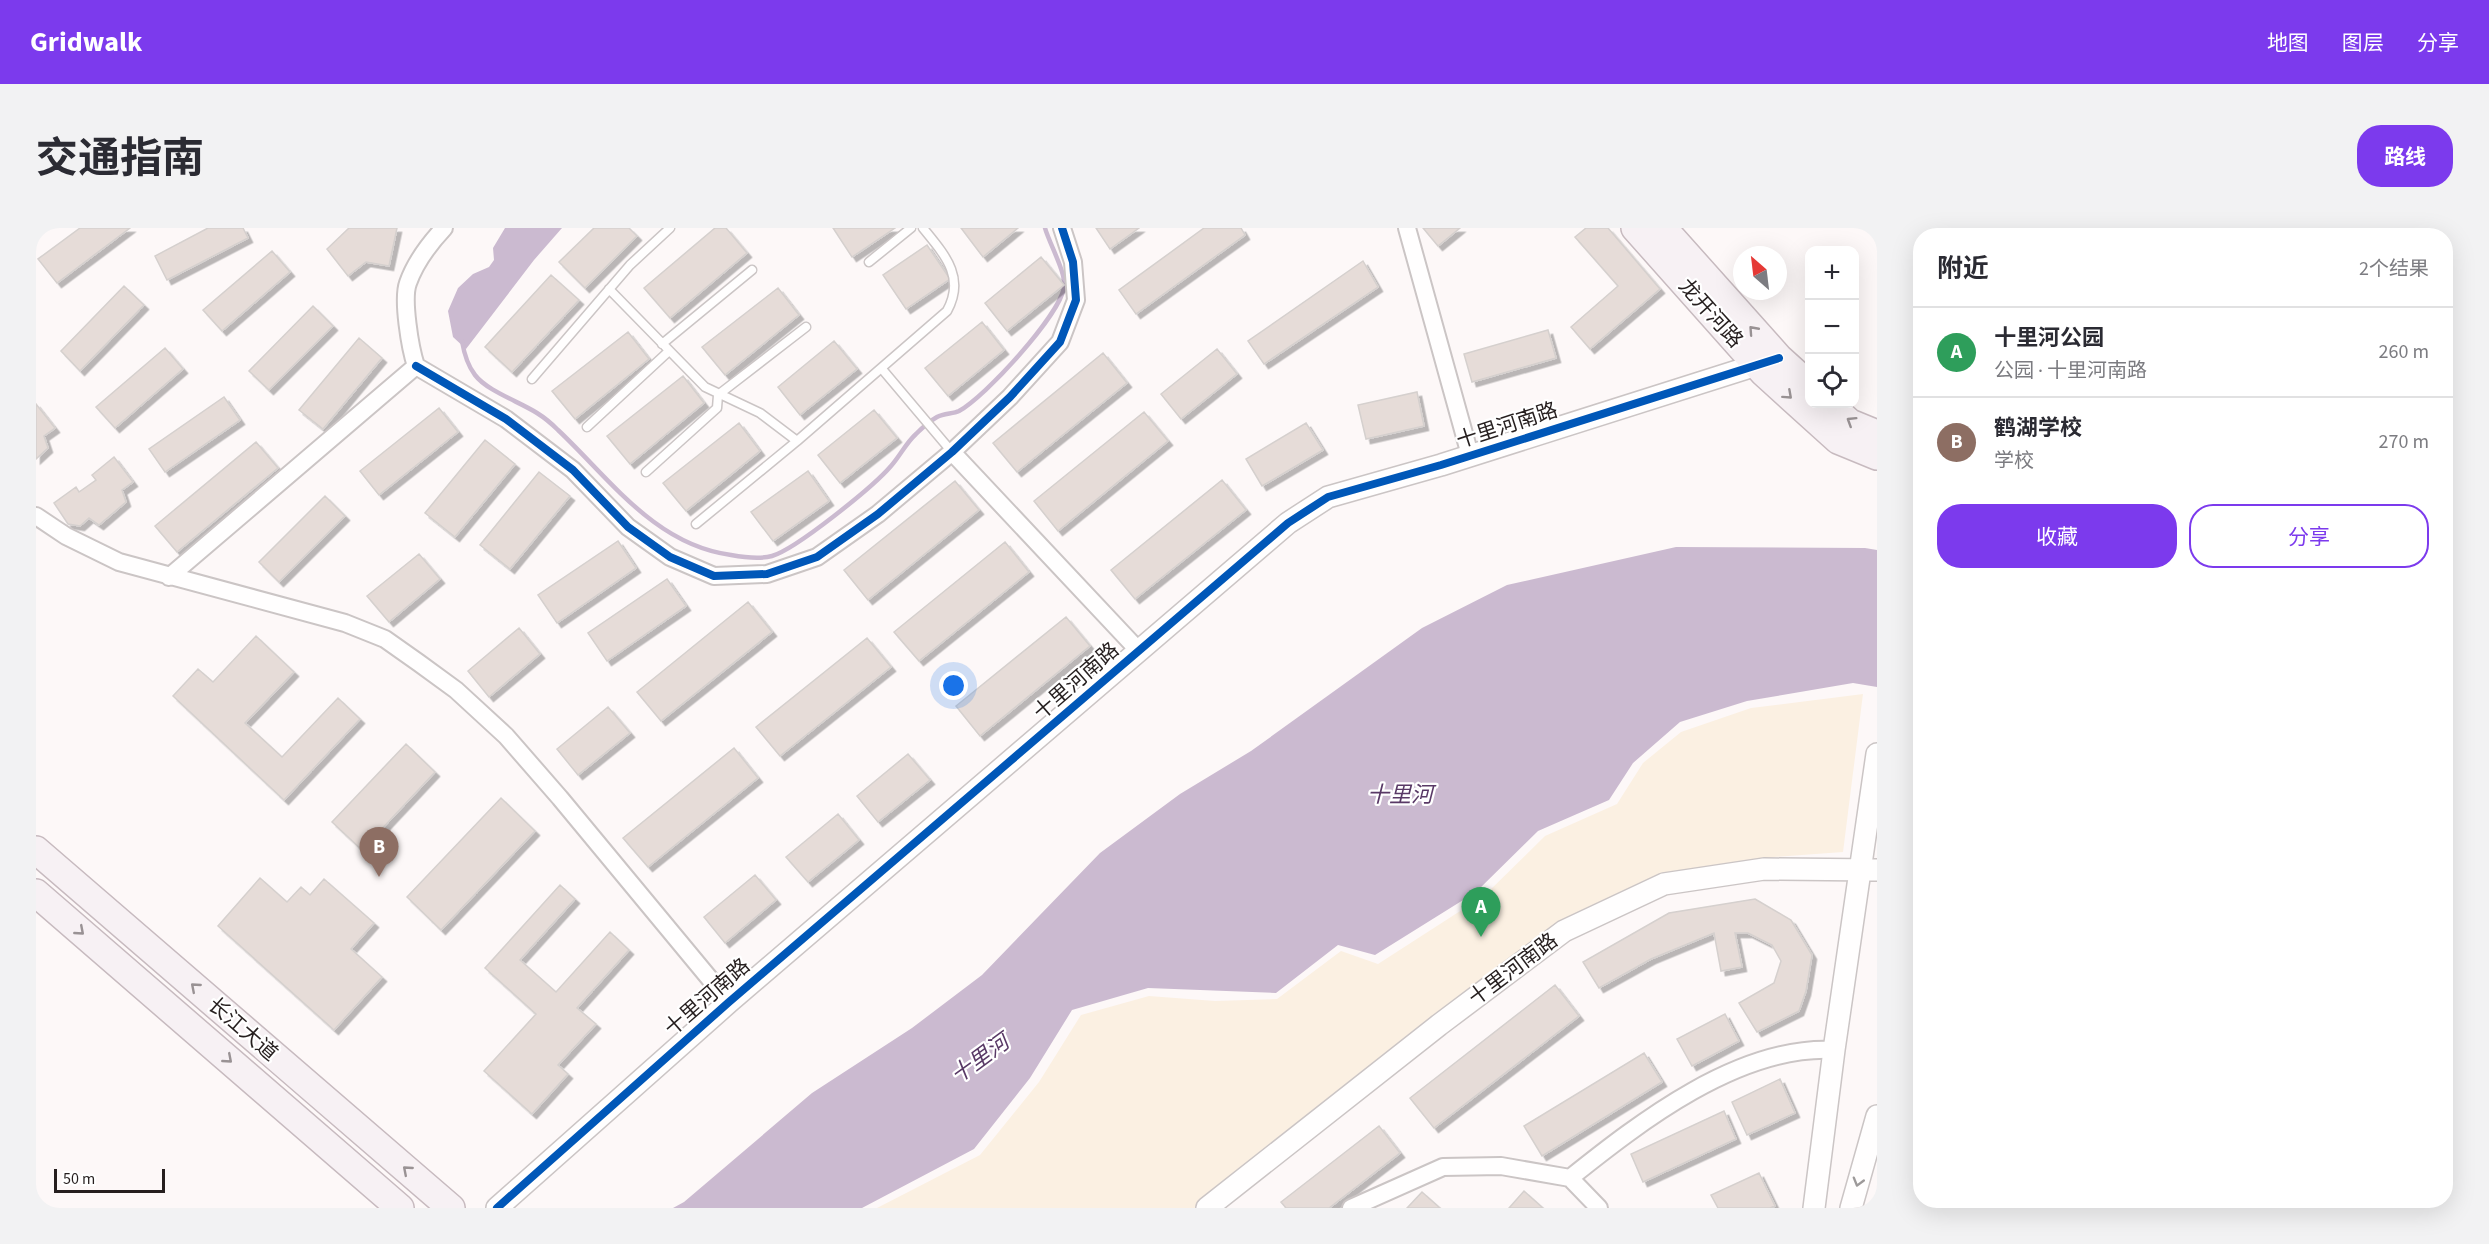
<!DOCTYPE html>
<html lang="zh">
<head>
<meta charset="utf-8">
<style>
  :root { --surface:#fff; --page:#f2f2f3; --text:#2b2b33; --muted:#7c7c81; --line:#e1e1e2; --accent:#7c3aed }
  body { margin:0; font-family:"Source Sans 3","Noto Sans SC",sans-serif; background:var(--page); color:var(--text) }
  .controls { position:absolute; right:18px; top:18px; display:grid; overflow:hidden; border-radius:12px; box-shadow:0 6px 24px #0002 }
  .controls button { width:54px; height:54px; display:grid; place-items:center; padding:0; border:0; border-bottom:2px solid var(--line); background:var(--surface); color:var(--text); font:30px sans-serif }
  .compass { position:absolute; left:1697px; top:18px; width:54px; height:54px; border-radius:50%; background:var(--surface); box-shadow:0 6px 24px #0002; rotate:332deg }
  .scale { position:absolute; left:18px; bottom:15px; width:111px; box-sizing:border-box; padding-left:6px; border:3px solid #261f1f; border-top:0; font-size:16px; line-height:21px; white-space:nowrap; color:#261f1f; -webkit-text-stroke:4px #fff; paint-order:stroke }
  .you { position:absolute; left:918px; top:458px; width:21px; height:21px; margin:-15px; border:4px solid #fff; border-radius:50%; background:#1a73e8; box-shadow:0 0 0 9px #1a73e833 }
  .badge { display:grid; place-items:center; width:39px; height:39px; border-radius:50%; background:var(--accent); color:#fff; font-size:20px; font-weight:700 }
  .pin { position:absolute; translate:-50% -50px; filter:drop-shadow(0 2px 3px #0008) }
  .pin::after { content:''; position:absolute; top:32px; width:21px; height:18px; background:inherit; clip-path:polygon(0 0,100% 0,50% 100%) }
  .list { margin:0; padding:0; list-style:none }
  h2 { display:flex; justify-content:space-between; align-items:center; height:78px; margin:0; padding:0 24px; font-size:26px }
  h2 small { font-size:20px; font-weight:400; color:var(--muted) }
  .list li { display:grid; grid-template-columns:39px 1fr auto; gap:18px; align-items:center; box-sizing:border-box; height:90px; padding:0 24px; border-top:2px solid var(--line) }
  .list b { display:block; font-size:22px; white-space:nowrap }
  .list p { margin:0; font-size:20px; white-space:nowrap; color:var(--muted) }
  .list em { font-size:20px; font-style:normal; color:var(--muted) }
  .actions { display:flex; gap:12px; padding:18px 24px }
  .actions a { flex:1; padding:14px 0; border:2px solid var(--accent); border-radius:24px; text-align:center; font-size:21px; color:var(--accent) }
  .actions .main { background:var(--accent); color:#fff }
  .icon { flex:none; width:33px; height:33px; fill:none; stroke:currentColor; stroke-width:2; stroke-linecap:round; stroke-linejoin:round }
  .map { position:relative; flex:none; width:1841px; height:980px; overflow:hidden; border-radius:24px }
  header { display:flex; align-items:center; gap:36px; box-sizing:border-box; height:84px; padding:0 30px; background:var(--accent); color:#fff }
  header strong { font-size:28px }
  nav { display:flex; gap:33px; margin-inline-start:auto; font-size:21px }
  .intro { display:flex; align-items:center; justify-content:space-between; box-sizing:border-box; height:144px; padding:0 36px }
  h1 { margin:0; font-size:42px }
  .button { padding:15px 27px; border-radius:24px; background:var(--accent); color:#fff; font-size:21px; font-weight:700 }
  main { display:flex; gap:36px; padding:0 36px }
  aside { flex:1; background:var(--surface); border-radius:24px; box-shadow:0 6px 24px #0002 }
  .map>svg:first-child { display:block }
  .green { fill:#fbf0e2 }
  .water { fill:#cbbad0 }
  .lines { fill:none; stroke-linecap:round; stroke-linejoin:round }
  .stream { stroke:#cbbad0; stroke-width:4.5 }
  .building { fill:#e6dcd8; stroke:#d5d0ce; stroke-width:1.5; filter:url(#shadow) }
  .service-casing { stroke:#cbc5c5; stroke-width:11 }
  .minor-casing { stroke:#cbc5c5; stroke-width:20 }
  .tertiary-casing { stroke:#cbc5c5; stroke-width:24 }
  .primary-casing { stroke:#c7babf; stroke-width:30 }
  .service { stroke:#fffefe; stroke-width:8 }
  .minor { stroke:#fffefe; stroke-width:16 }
  .tertiary { stroke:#fffefe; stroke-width:21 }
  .primary { stroke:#f7f1f4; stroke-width:27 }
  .cycleway-casing { stroke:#fff; stroke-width:11 }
  .cycleway { stroke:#0057b8; stroke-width:8 }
  .oneway { stroke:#999294 }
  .oneway2 { stroke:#9d9a9a }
  .labels { text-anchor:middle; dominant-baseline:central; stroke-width:4.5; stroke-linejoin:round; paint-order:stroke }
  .street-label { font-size:21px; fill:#261f1f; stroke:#fff }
  .water-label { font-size:22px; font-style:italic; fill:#593966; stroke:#fff }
</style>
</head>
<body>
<header>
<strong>Gridwalk</strong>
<nav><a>地图</a><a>图层</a><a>分享</a></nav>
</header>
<div class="intro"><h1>交通指南</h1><a class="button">路线</a></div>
<main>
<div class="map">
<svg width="1841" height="980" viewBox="0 0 1841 980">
  <defs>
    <filter id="shadow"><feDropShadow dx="4.5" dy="4.5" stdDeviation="0" flood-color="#0004"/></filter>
  </defs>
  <rect width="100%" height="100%" fill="#fdf8f8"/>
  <path class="green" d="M1827,466L1807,624L1738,629L1628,646L1525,695L1162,980H841L944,927L1003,854L1045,787L1113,768L1179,773L1241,771L1305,723L1342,736L1449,667L1509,608L1581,576L1607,535L1645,504L1715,480Z"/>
  <path class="water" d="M469,0H526L498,32L430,121L417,109L412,83L422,60L437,46L453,39L458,32L457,20Z
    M1640,319L1829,320L1841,322V459L1817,455L1711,473L1644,494L1597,535L1573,572L1502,603L1440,664L1339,727L1302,717L1240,765L1112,760L1036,782L994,850L938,921L826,980H637L648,974L776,865L876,800L946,747L1064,625L1144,566L1215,523L1386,400L1471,357Z"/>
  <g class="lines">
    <path class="stream" d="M426,113C428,125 432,138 439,147C451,163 484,174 501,185C509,190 516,196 522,202C574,251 619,317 695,327C706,329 725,331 736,328C760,321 837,259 855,238C864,228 870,215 880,206C886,200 894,193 901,189C908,185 917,186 923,183C950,168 1022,89 1028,60C1031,46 1013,15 1009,0"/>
  </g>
  <path class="building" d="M44,0H94L21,55L2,31Z
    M172,0H207L212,10L131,52L119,28Z
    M313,0H361L353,38L330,34L312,48L291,21Z
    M558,0H593L601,8L549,60L523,34Z
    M679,0H690L711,25L634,90L608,60Z
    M797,0H859L816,29Z
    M925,0H982L947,29Z
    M1060,0H1103L1074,21Z
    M1168,0H1205L1209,7L1100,86L1083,62Z
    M1387,0H1424L1402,18Z
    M1550,0H1572L1624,61L1554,121L1535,99L1582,58L1539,9Z
    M891,17L914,51L870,81L847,47Z
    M236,23L254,44L186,103L167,82Z
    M1005,29L1028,57L971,103L949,75Z
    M1327,33L1342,59L1228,136L1212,113Z
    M515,47L543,72L476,144L449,119Z
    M88,58L108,77L44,143L25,123Z
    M742,60L763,87L689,147L666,119Z
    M277,78L297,98L233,162L213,143Z
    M946,94L968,122L912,168L889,140Z
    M1512,102L1520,130L1436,154L1428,126Z
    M592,104L613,131L539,191L516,163Z
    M323,110L346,130L287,201L263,182Z
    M798,113L821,141L764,187L742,159Z
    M129,120L147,141L79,200L60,179Z
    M1181,121L1201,146L1145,191L1125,166Z
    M1067,125L1091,155L981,244L957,215Z
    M647,148L668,175L594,236L571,208Z
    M1381,164L1388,198L1330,211L1322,177Z
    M188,169L204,192L129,244L113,221Z
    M0,176L19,200L8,208L12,220L0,231Z
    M403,180L422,204L343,267L324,243Z
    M838,182L861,210L804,255L782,227Z
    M1108,184L1132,213L1022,303L998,273Z
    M703,195L724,223L650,283L627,255Z
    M1270,195L1287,222L1226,258L1210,231Z
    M449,212L479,236L419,309L389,285Z
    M220,214L242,240L141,324L119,298Z
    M78,229L97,254L86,262L90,274L63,297L53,290L44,298L32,296L18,275L40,259L43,264L60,252L56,247Z
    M772,243L793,273L737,313L715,284Z
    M503,244L534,268L474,341L444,317Z
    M1186,252L1210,282L1099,371L1075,342Z
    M919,253L943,282L832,372L808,342Z
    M289,268L309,288L243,354L223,334Z
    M582,313L600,340L521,395L502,367Z
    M969,314L993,344L883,433L858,404Z
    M383,326L404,351L353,394L331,368Z
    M631,351L650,378L571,433L552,405Z
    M712,374L736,404L625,493L601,464Z
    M1030,389L1054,418L944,508L920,478Z
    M483,400L504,426L453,469L432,443Z
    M220,408L258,444L209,495L246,529L302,470L324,491L248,572L137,468L162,441L177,454Z
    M831,410L855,439L744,528L720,499Z
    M572,479L594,505L542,547L521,521Z
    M370,516L399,544L326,622L296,594Z
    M698,520L722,550L612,639L587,610Z
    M872,526L894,552L842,594L821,568Z
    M465,570L499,603L405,702L371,669Z
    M802,586L823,612L772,654L750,629Z
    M719,647L740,672L689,715L668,689Z
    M224,650L251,674L265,659L274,667L288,651L338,695L315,721L346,749L298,802L182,698Z
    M524,657L539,671L484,732L520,764L574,704L593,722L541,780L560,796L522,837L532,846L496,886L448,843L500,786L449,740Z
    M1719,671L1755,692L1776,727L1770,763L1763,783L1721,804L1703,775L1738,755L1745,733L1736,717L1712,705H1699L1706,739L1685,743L1678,705L1615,731L1563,760L1547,734L1633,685Z
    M1519,757L1543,788L1398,900L1374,870Z
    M1689,786L1703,813L1656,838L1641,811Z
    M1608,825L1626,854L1506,928L1488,898Z
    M1744,851L1759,885L1711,907L1696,874Z
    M1688,883L1700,911L1607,954L1595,926Z
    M1343,898L1364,925L1293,980H1250L1245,974Z
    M1723,945L1739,978L1734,980H1682L1675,967Z
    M1488,963L1507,980H1473Z
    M1386,964L1404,980H1371Z"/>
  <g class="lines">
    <defs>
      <path id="service" d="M833,34L875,0
        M573,61L669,159L724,185L761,213
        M626,116L716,42
        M846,141L916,224
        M496,151L594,37L634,0
        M551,199L633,123
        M610,244L681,180L682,167L770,99
        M660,296L761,213L911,83C930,49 908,26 887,0"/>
      <path id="minor" d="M1371,0L1434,227
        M380,138L470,191L537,242L592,299L634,329L678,348L731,346L781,329L842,286L916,224L974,169L1024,114L1040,72L1037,34L1026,0
        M916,224L1103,423
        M0,288L30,308L83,334L309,395L349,411L383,435L420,462L470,508L524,570L693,774
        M133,349L380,138C374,120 366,71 372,55C379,35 394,15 408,0
        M1534,950C1604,894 1703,817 1798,822
        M1315,980L1407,939L1465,938L1534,950L1563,980"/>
      <path id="tertiary" d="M461,980L693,774L1252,295L1292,269L1405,237L1733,133
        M1171,980L1403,797L1528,703L1628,656L1728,641L1841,642
        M1778,980L1798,822L1841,526
        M1815,980L1841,888"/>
      <path id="primary" d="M1599,0L1728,145L1802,212L1841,228
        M1627,0L1743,130L1774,158
        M1793,176L1814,195L1841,206
        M0,622L415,980
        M0,665L364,980"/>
    </defs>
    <use href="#service" class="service-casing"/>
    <use href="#minor" class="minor-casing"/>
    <use href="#tertiary" class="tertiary-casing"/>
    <use href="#primary" class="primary-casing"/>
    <use href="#service" class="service"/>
    <use href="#minor" class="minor"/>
    <use href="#tertiary" class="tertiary"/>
    <use href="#primary" class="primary"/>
    <defs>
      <path id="cycleway" d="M380,138L470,191L537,242L592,299L634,329L678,348L731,346L781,329L842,286L916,224L974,169L1024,114L1040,72L1037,34L1026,0
        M461,980L693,774L1252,295L1292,269L1405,237L1743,130"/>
    </defs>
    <use href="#cycleway" class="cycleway-casing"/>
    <use href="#cycleway" class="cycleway"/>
  </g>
  <defs><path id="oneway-chevron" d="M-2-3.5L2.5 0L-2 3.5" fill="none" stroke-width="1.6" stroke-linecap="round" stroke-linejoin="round" transform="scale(1.5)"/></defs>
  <g class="oneway">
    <use href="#oneway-chevron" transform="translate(1717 102) rotate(-132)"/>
    <use href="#oneway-chevron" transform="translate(1752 167) rotate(42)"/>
    <use href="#oneway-chevron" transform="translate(1815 193) rotate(-148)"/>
    <use href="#oneway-chevron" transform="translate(44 703) rotate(41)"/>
    <use href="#oneway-chevron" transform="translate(159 759) rotate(-139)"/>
    <use href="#oneway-chevron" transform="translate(192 831) rotate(41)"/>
    <use href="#oneway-chevron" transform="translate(371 942) rotate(-139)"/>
  </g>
  <use class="oneway2" href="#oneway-chevron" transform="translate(1822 954) rotate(106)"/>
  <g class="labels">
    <g class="street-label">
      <text transform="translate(1675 85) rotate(48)">龙开河路</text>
      <text transform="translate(1471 197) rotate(-18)">十里河南路</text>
      <text transform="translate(1040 453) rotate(-41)">十里河南路</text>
      <text transform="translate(1477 741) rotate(-37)">十里河南路</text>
      <text transform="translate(671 769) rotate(-41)">十里河南路</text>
      <text transform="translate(207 801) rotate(41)">长江大道</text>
    </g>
    <g class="water-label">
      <text x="1364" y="567">十里河</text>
      <text transform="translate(944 831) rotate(-36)">十里河</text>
    </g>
  </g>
</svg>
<div class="controls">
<button>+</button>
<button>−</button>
<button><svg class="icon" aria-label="locate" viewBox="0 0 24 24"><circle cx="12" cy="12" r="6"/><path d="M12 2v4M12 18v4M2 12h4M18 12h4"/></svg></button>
</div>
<svg class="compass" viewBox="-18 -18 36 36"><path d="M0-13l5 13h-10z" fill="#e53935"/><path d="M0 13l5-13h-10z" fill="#7c7c81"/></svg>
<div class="scale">50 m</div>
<div class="you"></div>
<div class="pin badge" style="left:1445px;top:709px;background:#2e9e5b">A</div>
<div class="pin badge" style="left:343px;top:649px;background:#8d6e63">B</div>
</div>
<aside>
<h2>附近<small>2个结果</small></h2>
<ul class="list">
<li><span class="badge" style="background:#2e9e5b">A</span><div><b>十里河公园</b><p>公园 · 十里河南路</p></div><em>260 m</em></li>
<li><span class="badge" style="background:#8d6e63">B</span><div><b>鹤湖学校</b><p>学校</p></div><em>270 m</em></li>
</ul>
<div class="actions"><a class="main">收藏</a><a>分享</a></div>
</aside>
</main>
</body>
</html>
